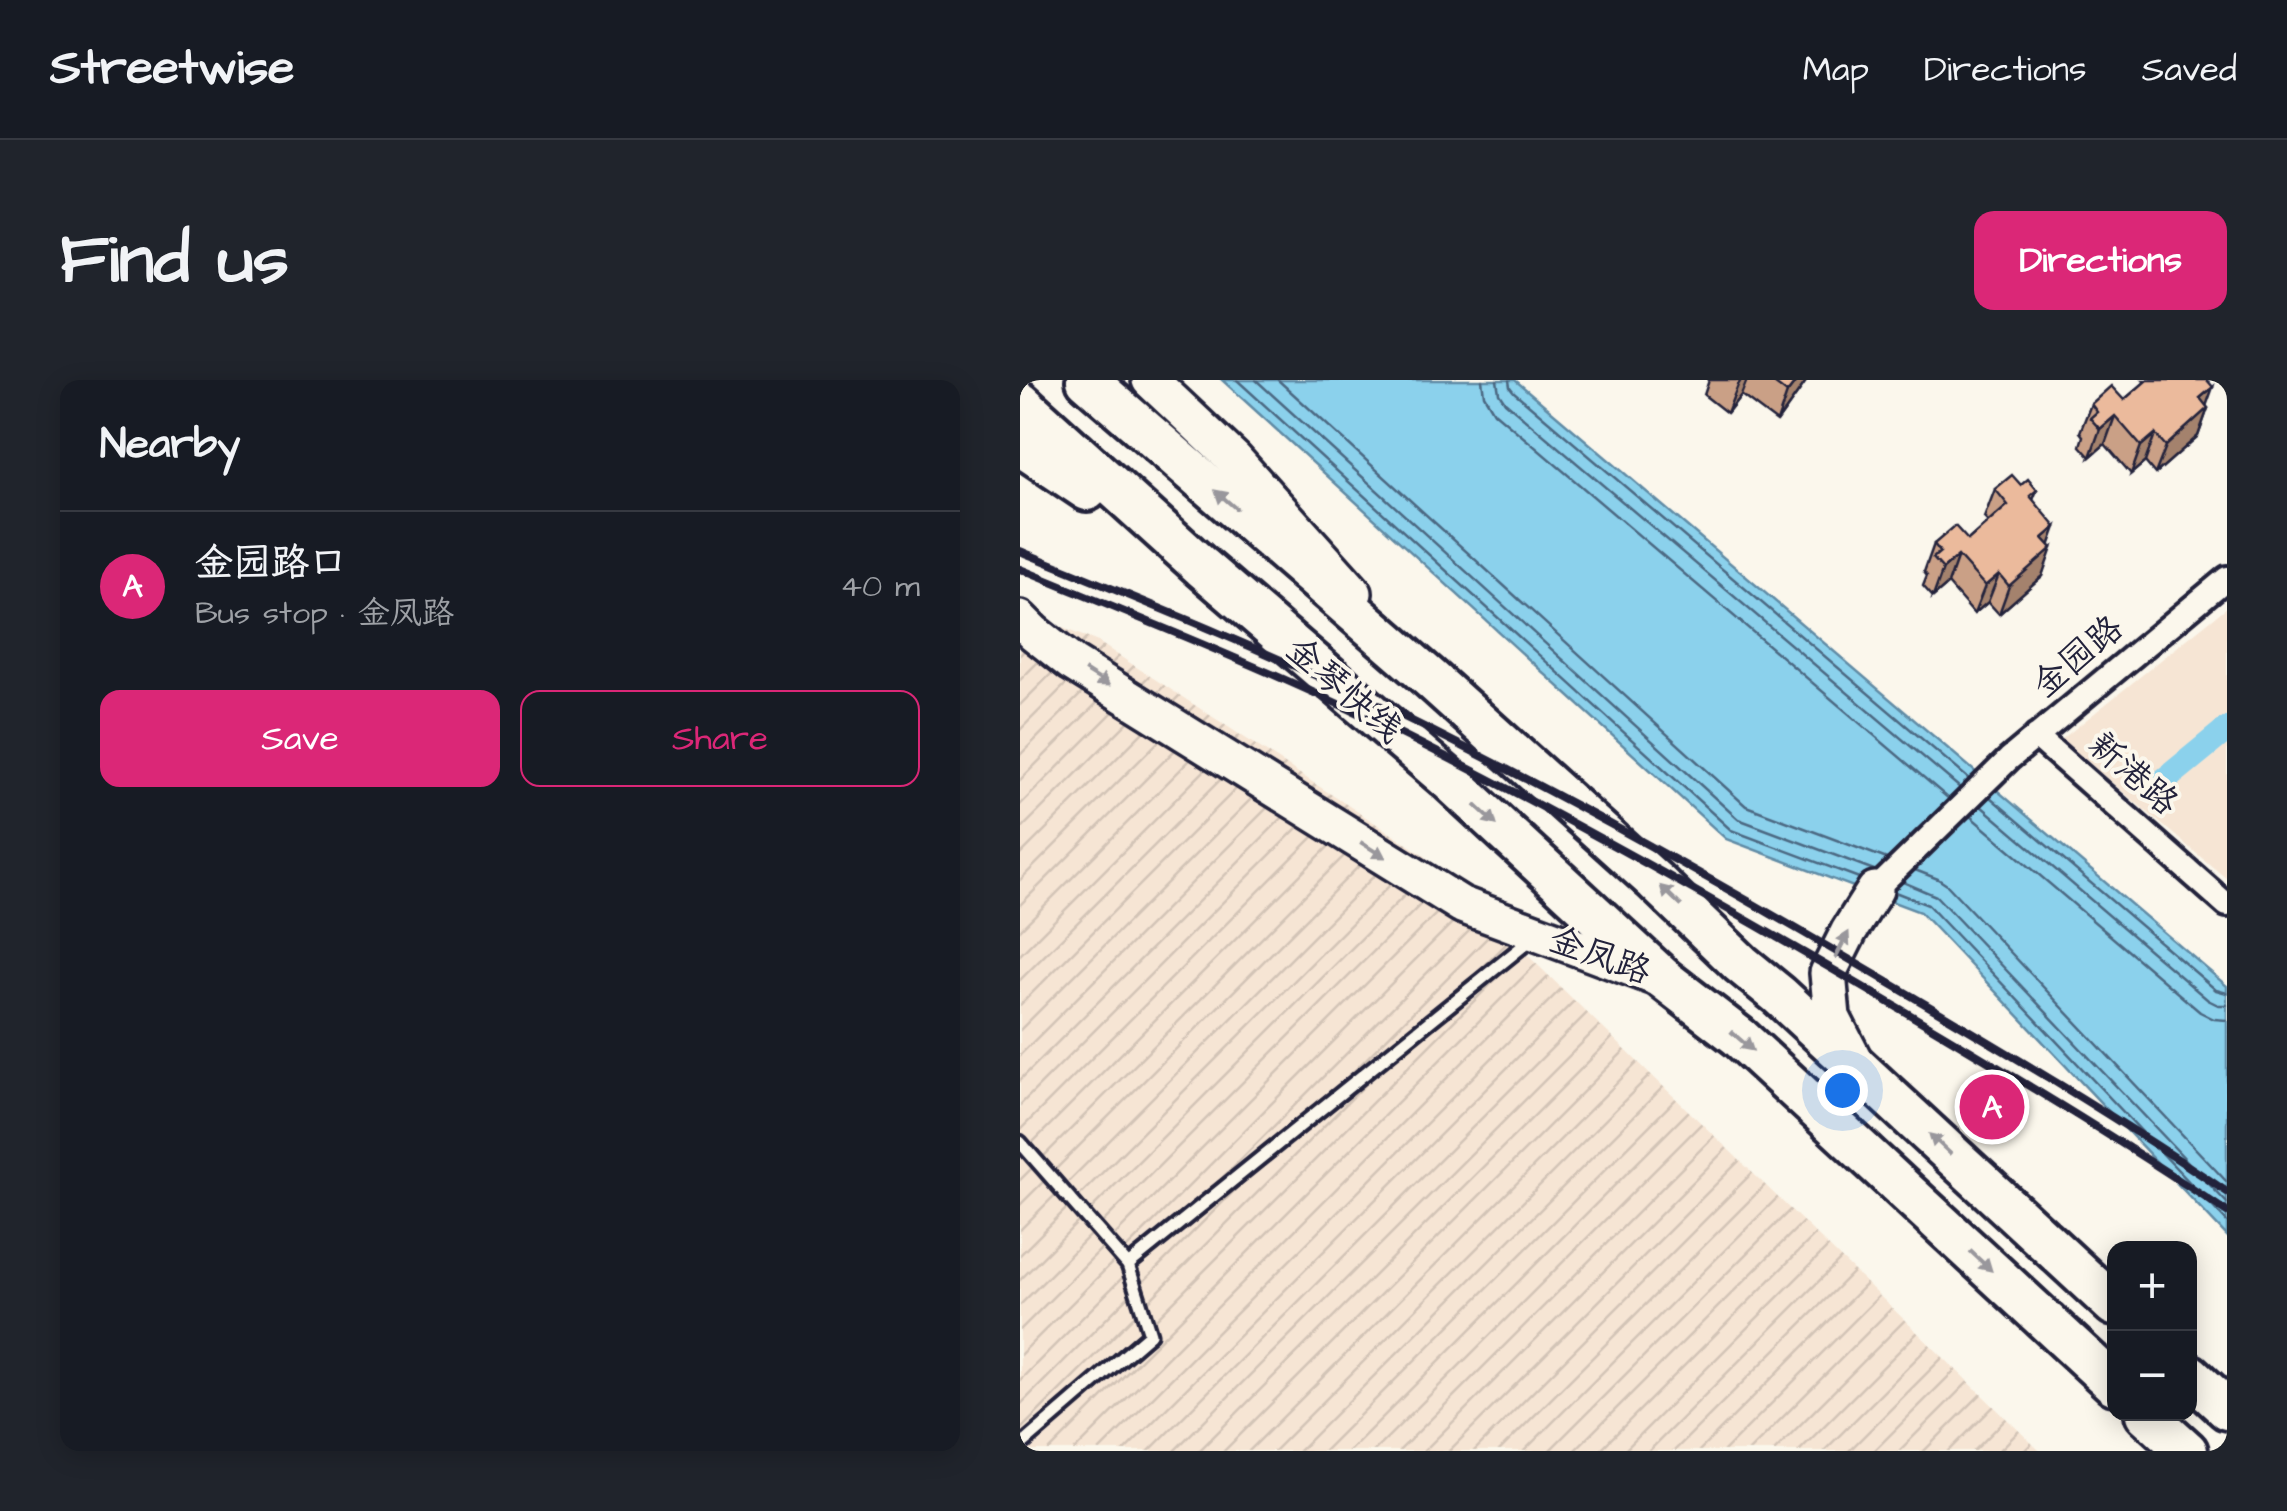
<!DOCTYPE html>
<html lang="en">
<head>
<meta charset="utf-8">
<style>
  :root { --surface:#171b24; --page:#20242c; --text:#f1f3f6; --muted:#9ea1a6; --line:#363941; --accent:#db2777 }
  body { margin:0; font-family:"Architects Daughter","LXGW WenKai TC",sans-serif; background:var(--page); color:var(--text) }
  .controls { position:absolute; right:30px; bottom:30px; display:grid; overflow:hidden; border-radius:20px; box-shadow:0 5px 25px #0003 }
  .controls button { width:90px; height:90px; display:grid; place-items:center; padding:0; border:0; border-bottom:2px solid var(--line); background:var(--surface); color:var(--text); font:50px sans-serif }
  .you { position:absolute; left:822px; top:710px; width:35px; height:35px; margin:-25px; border:8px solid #fff; border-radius:50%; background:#1a73e8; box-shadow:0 0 0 15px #1a73e833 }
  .badge { display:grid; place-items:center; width:65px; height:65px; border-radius:50%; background:var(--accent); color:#fff; font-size:32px; font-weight:700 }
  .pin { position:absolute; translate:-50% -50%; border:5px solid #fff; box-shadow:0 2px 10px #0006 }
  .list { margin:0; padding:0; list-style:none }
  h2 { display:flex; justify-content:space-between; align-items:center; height:130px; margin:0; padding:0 40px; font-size:42px }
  h2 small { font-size:32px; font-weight:400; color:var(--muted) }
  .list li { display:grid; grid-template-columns:65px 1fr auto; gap:30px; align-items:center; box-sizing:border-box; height:150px; padding:0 40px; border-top:2px solid var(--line) }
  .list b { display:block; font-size:38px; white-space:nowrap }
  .list p { margin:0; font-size:32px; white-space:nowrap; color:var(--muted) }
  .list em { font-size:32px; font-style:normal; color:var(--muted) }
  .actions { display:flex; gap:20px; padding:30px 40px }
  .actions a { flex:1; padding:22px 0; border:2px solid var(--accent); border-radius:20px; text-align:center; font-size:35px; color:var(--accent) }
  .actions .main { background:var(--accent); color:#fff }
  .map { position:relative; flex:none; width:1207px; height:1071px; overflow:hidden; border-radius:20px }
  header { display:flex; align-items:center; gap:60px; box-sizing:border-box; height:140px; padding:0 50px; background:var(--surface); border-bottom:2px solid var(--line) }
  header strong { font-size:48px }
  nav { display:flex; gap:55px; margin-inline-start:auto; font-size:35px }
  .intro { display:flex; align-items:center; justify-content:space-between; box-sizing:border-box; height:240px; padding:0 60px }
  h1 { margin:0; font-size:70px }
  .button { padding:25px 45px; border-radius:20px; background:var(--accent); color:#fff; font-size:35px; font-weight:700 }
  main { display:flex; gap:60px; padding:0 60px }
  aside { flex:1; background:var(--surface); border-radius:20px; box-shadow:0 5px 25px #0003 }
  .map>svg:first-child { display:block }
  .built { fill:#f6e5d4 }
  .industrial { fill:url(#industrial-furrows) }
  .water { fill:#8bd1ec; stroke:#618ba5; stroke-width:2.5 }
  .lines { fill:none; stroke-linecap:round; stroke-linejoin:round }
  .shore { stroke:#4c6882; stroke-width:2.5 }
  .canal { stroke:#8bd1ec; stroke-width:25 }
  .lane-casing { stroke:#22223b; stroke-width:19 }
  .street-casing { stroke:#22223b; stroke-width:30 }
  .primary-casing { stroke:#22223b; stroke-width:42 }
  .highway-casing { stroke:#22223b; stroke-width:48 }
  .lane { stroke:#fbf7ec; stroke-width:11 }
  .street { stroke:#fbf7ec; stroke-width:22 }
  .primary { stroke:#fbf7ec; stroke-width:35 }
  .highway { stroke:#fbf7ec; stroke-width:40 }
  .rail { stroke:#22223b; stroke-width:8 }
  .wall { fill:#caa086; stroke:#22223b; stroke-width:2.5 }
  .shaded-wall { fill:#a4826d; stroke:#22223b; stroke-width:2.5 }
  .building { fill:#ebba9c; stroke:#22223b; stroke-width:2.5 }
  .oneway { fill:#99979c }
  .labels { text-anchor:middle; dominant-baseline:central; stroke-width:8; stroke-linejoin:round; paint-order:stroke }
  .street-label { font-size:35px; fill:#22223b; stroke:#fbf7ec }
</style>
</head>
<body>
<header>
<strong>Streetwise</strong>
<nav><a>Map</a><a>Directions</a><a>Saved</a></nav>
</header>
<div class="intro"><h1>Find us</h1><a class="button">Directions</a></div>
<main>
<aside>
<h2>Nearby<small></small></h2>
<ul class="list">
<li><span class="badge">A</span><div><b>金园路口</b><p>Bus stop · 金凤路</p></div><em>40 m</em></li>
</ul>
<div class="actions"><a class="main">Save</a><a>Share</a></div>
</aside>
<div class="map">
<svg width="1207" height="1071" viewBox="0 0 1207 1071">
  <defs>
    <pattern id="industrial-furrows" width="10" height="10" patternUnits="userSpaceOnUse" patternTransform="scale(2.5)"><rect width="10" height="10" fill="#f6e5d4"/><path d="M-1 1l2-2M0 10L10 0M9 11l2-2" fill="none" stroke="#d3c4b7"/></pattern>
  </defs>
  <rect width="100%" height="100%" fill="#fbf7ec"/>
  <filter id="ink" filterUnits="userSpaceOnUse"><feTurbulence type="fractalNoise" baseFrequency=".01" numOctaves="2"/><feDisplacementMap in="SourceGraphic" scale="20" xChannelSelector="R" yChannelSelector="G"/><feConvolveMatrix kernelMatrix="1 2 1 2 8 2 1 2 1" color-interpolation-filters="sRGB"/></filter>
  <g filter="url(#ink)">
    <path class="built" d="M1207,227V499L1041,360Z"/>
    <path class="industrial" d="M0,231L78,262L404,475L1020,1071H0Z"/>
    <path class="water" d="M202,0H495L1207,606V856L900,532L706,459Z"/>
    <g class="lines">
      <path class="shore" d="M217,0L711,450L839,498
        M236,0L718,439L854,490
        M258,0L726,426L867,479
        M462,0L464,15L474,32L929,419
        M477,0L479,13L485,22L940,408
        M489,0L490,7L494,12L949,399
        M970,417L1196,610L1207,613
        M961,426L1188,620L1198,625H1207
        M950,436L1180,632L1194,639L1207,640
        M895,490L918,499L927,505L1207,802
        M883,502L916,516L1207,823
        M875,512L908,525L1207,842"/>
      <path class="canal" d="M1141,403L1207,349"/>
      <defs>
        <path id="lane" d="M0,762L108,885L514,557
          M0,1066L130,954L108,885"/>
        <path id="street" d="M1016,356L1207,525
          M855,510L989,379L1207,198"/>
        <path id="primary" d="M130,0L214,79L334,213
          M0,239L14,253L52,283L442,525L641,599
          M833,678L812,637L808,593L829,551L855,510"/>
        <path id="highway" d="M67,0L411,299L635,501L721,584L759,615L1094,925
          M0,22L182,187L428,399L645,600L719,657L1094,1004
          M0,65L67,110
          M1170,995L1207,1029
          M1126,1034L1167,1071"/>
      </defs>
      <use href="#lane" class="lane-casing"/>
      <use href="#street" class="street-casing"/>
      <use href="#primary" class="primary-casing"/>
      <use href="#highway" class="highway-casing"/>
      <use href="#lane" class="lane"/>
      <use href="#street" class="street"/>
      <use href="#primary" class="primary"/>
      <use href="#highway" class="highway"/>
      <path class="rail" d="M0,171C128,223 257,275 382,336C549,418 712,510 873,605C985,671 1098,738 1207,812
        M0,189C126,241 253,291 375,351C540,433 701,524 860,617C977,686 1094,756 1207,832"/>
    </g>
    <path class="wall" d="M689,0H787L757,42L721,15L707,33L684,15Z
      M1123,0H1187L1186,26L1188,28L1178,56L1135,94L1125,82L1111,94L1085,64L1070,77L1060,66L1063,56L1060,52L1071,24L1104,20L1125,2Z
      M1001,105L1017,110L1013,120L1030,165L1022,196L979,234L968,222L954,234L928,204L913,217L903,206L907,196L904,192L914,164L948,160L968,142L964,138L975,109Z"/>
    <path class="shaded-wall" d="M721,0H727L721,15L707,33L718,5Z
      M777,0H787L757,42L767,13Z
      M1193,7L1184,32L1188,28L1178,56L1135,94L1146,66L1180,18Z
      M1095,36L1085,64L1070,77L1080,49Z
      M1135,54L1125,82L1111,94L1121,66Z
      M1036,147L1027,172L1032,168L1022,196L979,234L989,206L1023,158Z
      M938,176L928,204L913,217L923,189Z
      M979,194L968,222L954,234L965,206Z"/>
    <path class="building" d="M750,0H777L767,13Z
      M1127,0H1187L1193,7L1180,18L1188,28L1146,66L1135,54L1121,66L1095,36L1080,49L1070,38L1077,32L1071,24L1091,6L1104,20Z
      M992,95L1001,105L1008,99L1017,110L1010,116L1036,147L1023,158L1032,168L989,206L979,194L965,206L938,176L923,189L913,178L920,172L914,164L935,146L948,160L988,125L975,109Z"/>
    <defs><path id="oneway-solid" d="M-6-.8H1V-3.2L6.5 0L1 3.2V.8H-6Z" transform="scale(2.5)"/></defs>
    <g class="oneway">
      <use href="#oneway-solid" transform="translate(206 120) rotate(-139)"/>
      <use href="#oneway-solid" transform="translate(77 298) rotate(32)"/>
      <use href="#oneway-solid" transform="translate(466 435) rotate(43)"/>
      <use href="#oneway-solid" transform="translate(353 470) rotate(32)"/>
      <use href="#oneway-solid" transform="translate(651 516) rotate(-136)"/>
      <use href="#oneway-solid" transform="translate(822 565) rotate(-63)"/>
      <use href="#oneway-solid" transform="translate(722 661) rotate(41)"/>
      <use href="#oneway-solid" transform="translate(920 764) rotate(-137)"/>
      <use href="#oneway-solid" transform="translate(961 881) rotate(43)"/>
    </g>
  </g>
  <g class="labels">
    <g class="street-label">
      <text transform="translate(1058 277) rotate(-40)">金园路</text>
      <text transform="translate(324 310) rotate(41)">金琴快线</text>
      <text transform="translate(1113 394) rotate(41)">新港路</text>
      <text transform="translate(580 576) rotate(20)">金凤路</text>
    </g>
  </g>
</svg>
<div class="controls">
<button>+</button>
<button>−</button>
</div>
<div class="you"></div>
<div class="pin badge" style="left:972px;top:727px">A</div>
</div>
</main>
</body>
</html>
